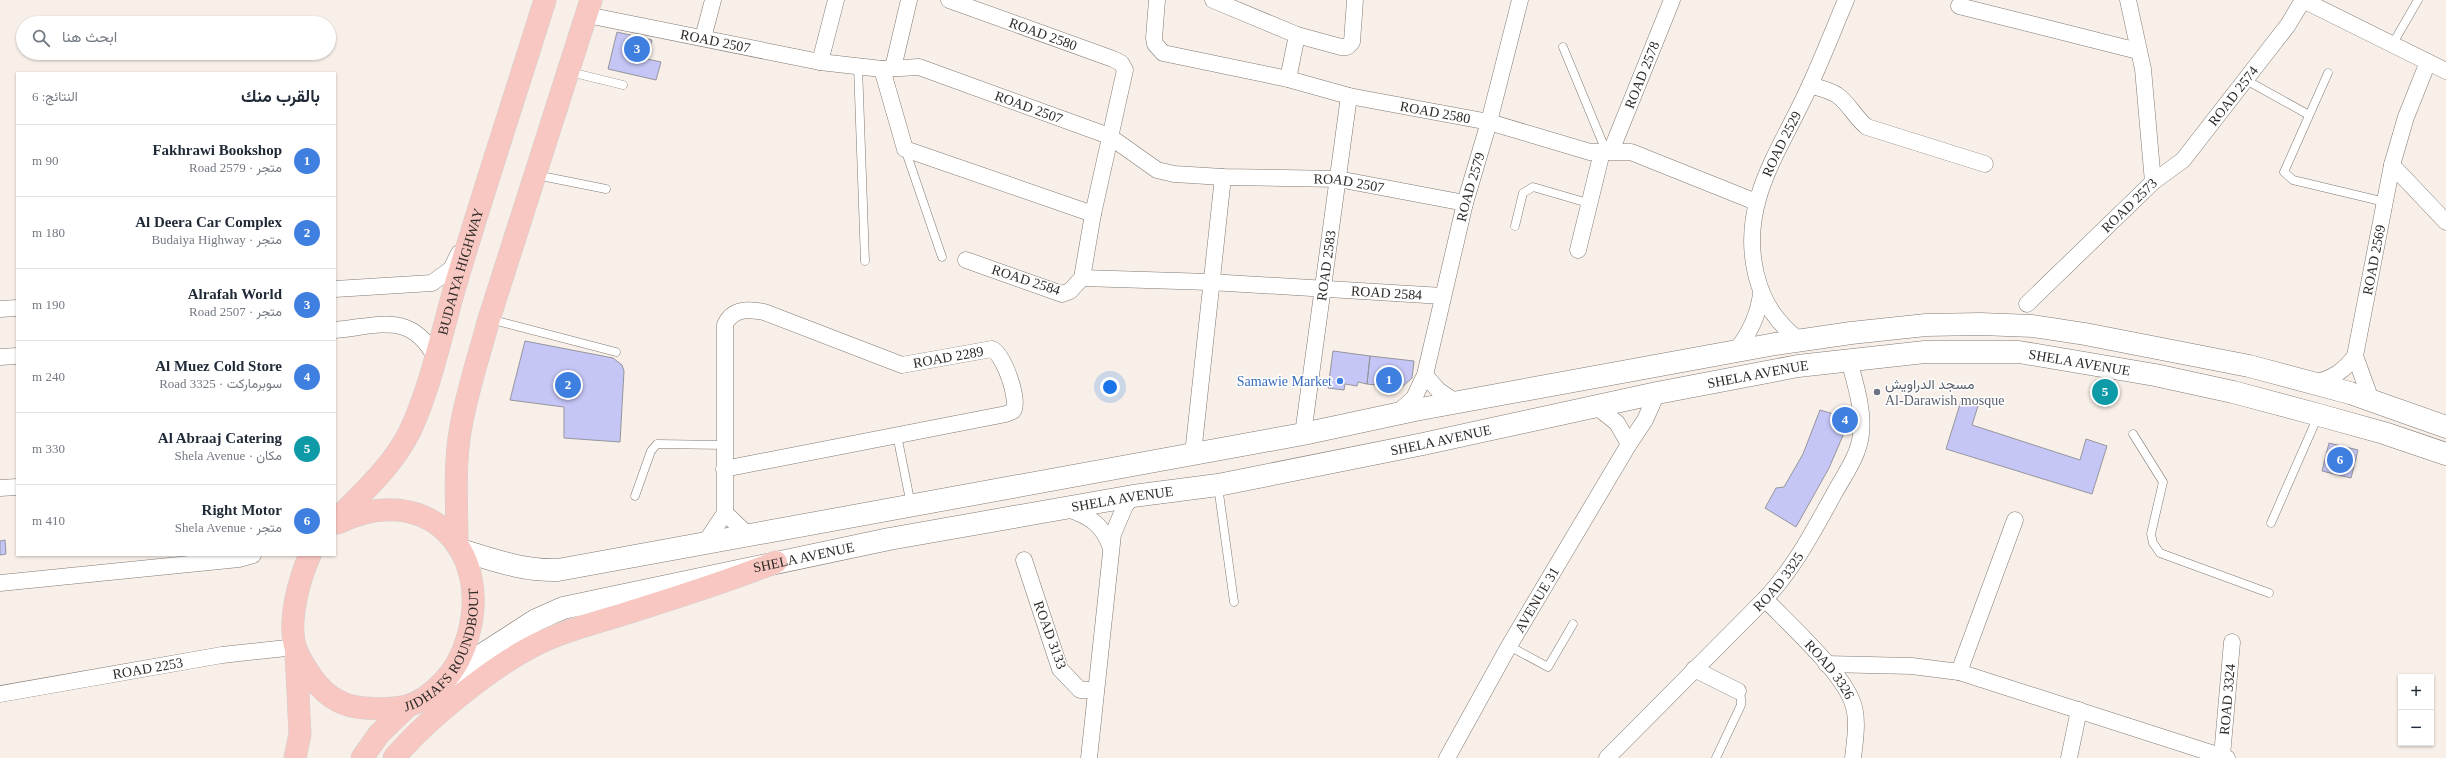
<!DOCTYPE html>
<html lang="ar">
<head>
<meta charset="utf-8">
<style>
  :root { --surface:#fff; --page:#f6f6f7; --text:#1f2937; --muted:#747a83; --line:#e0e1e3; --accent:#856500 }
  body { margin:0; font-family:"Times New Roman",Vazirmatn,serif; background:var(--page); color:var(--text); direction:rtl }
  .controls { position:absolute; right:12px; bottom:12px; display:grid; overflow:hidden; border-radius:0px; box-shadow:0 1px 3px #0004 }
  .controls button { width:36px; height:36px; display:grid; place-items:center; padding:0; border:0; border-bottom:1px solid var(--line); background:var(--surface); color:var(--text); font:20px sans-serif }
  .you { position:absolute; left:1110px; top:387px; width:14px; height:14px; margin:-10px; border:3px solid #fff; border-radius:50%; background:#1a73e8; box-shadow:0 0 0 6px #1a73e833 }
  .badge { display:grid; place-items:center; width:26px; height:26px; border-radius:50%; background:var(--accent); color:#fff; font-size:13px; font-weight:700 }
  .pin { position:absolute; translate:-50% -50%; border:2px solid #fff; box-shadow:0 1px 4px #0006 }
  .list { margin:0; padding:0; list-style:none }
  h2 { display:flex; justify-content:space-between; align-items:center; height:52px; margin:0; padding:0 16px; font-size:17px }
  h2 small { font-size:13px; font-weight:400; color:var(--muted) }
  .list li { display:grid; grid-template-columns:26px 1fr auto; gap:12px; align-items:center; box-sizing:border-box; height:72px; padding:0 16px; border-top:1px solid var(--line) }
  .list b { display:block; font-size:15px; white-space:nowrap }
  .list p { margin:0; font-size:13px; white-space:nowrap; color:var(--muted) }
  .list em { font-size:13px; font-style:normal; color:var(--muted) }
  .icon { flex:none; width:22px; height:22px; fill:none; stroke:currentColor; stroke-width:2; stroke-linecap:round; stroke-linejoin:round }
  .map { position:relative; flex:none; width:2446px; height:758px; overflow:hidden; direction:ltr }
  .search { position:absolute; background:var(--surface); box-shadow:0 1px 3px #0004; left:16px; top:16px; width:320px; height:44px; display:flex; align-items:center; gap:10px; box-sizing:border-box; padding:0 14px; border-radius:22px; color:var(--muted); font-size:15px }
  .panel { position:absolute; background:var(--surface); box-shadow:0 1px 3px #0004; left:16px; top:72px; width:320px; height:484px; border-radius:0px; direction:rtl }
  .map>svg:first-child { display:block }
  .building { fill:#c5c6f5; stroke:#95959e }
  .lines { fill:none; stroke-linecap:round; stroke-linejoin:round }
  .lane-casing { stroke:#807973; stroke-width:9 }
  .street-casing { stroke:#807973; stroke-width:17 }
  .secondary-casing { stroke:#807973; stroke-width:23 }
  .primary-casing { stroke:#d1d0cf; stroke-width:23 }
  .lane { stroke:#fff; stroke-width:8 }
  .street { stroke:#fff; stroke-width:16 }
  .secondary { stroke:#fff; stroke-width:22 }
  .primary { stroke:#f8c7c1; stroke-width:22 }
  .shop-dot { fill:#3f7fe0; stroke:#fff; stroke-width:1.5 }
  .worship-dot { fill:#6b7280; stroke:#fff; stroke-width:1.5 }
  .labels { text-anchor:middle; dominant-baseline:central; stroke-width:3; stroke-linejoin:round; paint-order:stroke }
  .street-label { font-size:14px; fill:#2d2a27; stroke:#fff }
  .shop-label { font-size:14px; fill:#366cbe; stroke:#fff; text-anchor:end }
  .worship-label { font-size:14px; fill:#5b616d; stroke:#fff; text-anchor:start }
</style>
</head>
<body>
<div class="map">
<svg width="2446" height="758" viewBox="0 0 2446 758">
  <rect width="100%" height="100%" fill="#f8efe8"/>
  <path class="building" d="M617,32L652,40L647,59L661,62L656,80L608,69Z
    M525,341L613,358L622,365L624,371L620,442L564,438V407L510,400Z
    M1333,351L1370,356L1367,384L1358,382L1357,386L1345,384L1344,390L1328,388Z
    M1370,356L1414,361L1412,378L1401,388L1367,384Z
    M2097,385L2115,388L2113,398L2096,396Z
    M1961,401L1978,406L1972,425L2080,460L2086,439L2107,446L2092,494L1946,449Z
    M1820,410L1850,419L1829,468L1796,527L1765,508L1776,488L1784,487L1803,454Z
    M2329,443L2358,450L2351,478L2322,471Z
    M5,540L6,554L0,555V541Z"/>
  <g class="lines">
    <defs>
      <path id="lane" d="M2392,45L2418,0
        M1563,47L1606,151
        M858,66L865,261
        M570,72L623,85
        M2328,73L2284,172L2293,180L2385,202
        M2246,80L2309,115
        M905,149L942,257
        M536,175L606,189
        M1515,226L1523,193L1533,187L1588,203
        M489,319L616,352
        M2133,434L2163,482L2151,534L2153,543L2160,553L2269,593
        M897,435L911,505
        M1218,486L1234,602
        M635,496L651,451L657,444L725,445
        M2271,523L2318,416
        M1509,646L1548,667L1573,624
        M1716,758L1741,705V698L1738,691"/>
      <g id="street">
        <path id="s1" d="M949,0L1113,59L1121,63L1125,70L1093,214L1082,278L1070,291L1062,294L966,260"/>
        <path id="s2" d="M1157,0L1154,38L1155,44L1163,53L1288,79L1349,96L1489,122L1590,152H1631L1756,202"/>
        <path d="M1213,0L1297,35L1341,47H1347L1352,42L1355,0"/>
        <path d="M2128,0L2143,69L2153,182"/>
        <path d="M2303,0L2446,71"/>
        <path d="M1959,6L2138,51"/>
        <path id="s3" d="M587,15L820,62L882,69L919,67L1109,136L1157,170L1174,174L1223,177L1338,179L1465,203"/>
        <path d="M703,38L713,0"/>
        <path d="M820,62L836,0"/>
        <path d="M893,68L909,0"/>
        <path d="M882,69L905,149L1093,214"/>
        <path d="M1288,79L1297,35"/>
        <path d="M1810,85C1819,88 1829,90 1837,95C1849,103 1855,118 1867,127L1985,164"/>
        <path id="s4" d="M1611,151L1672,0"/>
        <path d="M2392,165L2446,222"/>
        <path d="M1578,250L1602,152"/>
        <path id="s5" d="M1082,278L1210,282L1443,296"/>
        <path d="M335,289L432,283L451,269L459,253"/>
        <path id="s6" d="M2027,304L2153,182L2183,160L2288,25L2303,0"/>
        <path d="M0,309L17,308"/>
        <path d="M335,330C379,326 411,311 435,357"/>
        <path id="s7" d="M1800,341C1776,322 1763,303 1756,274C1740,207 1775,158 1803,100C1819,67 1832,33 1846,0"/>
        <path d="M1734,353C1749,335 1758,317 1761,294"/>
        <path d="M2355,356L2371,400"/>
        <path d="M0,357L17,356"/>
        <path d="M1425,375L1438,390L1457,403"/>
        <path id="s8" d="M2313,383C2332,379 2344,371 2355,356L2392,165L2406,117L2428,62"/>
        <path d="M1597,407L1617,423L1629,444"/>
        <path id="s9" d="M1396,414L1414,398L1425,375L1465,203L1489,122L1520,0"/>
        <path id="s10" d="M1303,434L1349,96"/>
        <path d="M1193,454L1223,177"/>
        <path d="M0,488L17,487"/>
        <path d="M1068,509C1091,517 1103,525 1111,548"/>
        <path d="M725,513L748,535"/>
        <path id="s11" d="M705,543L725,513V325C732,308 749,309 764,312L902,365L992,349C1004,355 1020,400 1013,411L1006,414L724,469"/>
        <path d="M1024,560L1060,669L1080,690H1096"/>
        <path d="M0,583L239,559L253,555"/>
        <path id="s12" d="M1765,599C1789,624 1840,670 1852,701C1859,718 1855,740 1853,758"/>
        <path d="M1826,664L1912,666L1959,672L2227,758"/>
        <path d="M1694,669L1738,691"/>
        <path d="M1959,672L2015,520"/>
        <path id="s13" d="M0,694L222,655L296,647"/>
        <path id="s14" d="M2222,756L2232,642"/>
        <path d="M1089,758L1113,534L1125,506L1133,496"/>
        <path id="s15" d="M1447,758L1509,646L1629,444L1645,420L1657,393"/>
        <path id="s16" d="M1607,758L1765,599C1795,567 1814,530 1835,492C1845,474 1859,455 1861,434C1864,410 1855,383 1849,360"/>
        <path d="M2069,758L2079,710"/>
      </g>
      <g id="secondary">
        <path d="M461,550C494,560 523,571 558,570L1303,434L1415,410L1775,344L1851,333L1926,325L1980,324L2033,326L2085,334L2249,366L2350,393L2446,427"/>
        <path id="s17" d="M449,676L536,620L563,608L889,539L1133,496L1218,485L1423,444L1657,393L1798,366L1925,352H2019L2155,375L2233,392L2319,415L2384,433L2446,454"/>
      </g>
      <g id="primary">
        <path id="s18" d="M335,521C362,493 393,466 410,431C432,384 442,330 457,280C485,186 516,93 545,0"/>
        <path d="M457,543C457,506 454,468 460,432C466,394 479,356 489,319L591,0"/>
        <path id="s19" d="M310,555C299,579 287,623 296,649C300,660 307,670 314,680C327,697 344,707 365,708C378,709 394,709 407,706C419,703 433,692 442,683C455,670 463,654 468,636C493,548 424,480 338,523"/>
        <path d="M295,758L300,734L296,653"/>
        <path d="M362,758L379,734L408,706"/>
        <path d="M394,758C426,720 489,669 533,646C562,631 595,623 627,613C677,597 727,582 776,562"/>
      </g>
    </defs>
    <use href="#lane" class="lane-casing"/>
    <use href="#street" class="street-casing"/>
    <use href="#secondary" class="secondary-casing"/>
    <use href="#primary" class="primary-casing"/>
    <use href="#lane" class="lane"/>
    <use href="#street" class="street"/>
    <use href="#secondary" class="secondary"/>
    <use href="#primary" class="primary"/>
  </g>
  <circle class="shop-dot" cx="1340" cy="381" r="4"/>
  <circle class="worship-dot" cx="1877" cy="392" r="4"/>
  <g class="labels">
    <g class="street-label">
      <text stroke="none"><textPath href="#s1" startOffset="100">ROAD 2580</textPath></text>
      <text stroke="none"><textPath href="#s3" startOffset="131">ROAD 2507</textPath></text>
      <text stroke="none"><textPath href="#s4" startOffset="82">ROAD 2578</textPath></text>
      <text stroke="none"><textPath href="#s6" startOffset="294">ROAD 2574</textPath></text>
      <text stroke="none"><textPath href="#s3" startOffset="454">ROAD 2507</textPath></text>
      <text stroke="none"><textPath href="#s2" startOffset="335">ROAD 2580</textPath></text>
      <text stroke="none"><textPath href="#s7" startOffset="218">ROAD 2529</textPath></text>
      <text stroke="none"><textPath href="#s3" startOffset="791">ROAD 2507</textPath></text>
      <text stroke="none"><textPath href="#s9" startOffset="243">ROAD 2579</textPath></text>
      <text stroke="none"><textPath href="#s6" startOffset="142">ROAD 2573</textPath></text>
      <text stroke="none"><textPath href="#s8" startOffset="149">ROAD 2569</textPath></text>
      <text stroke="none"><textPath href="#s10" startOffset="170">ROAD 2583</textPath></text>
      <text stroke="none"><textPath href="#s18" startOffset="285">BUDAIYA HIGHWAY</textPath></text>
      <text transform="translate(1026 280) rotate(18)">ROAD 2584</text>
      <text stroke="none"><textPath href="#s5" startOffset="305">ROAD 2584</textPath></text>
      <text stroke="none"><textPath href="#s11" startOffset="464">ROAD 2289</textPath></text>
      <text stroke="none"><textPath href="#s17" startOffset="1675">SHELA AVENUE</textPath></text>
      <text stroke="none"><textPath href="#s17" startOffset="1351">SHELA AVENUE</textPath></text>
      <text stroke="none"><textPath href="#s17" startOffset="1027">SHELA AVENUE</textPath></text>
      <text stroke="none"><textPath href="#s17" startOffset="703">SHELA AVENUE</textPath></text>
      <text stroke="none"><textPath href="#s17" startOffset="379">SHELA AVENUE</textPath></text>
      <text stroke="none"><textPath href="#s16" startOffset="246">ROAD 3325</textPath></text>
      <text stroke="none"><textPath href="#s15" startOffset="182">AVENUE 31</textPath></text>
      <text transform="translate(1050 635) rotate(70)">ROAD 3133</text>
      <text stroke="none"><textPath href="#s19" startOffset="306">JIDHAFS ROUNDBOUT</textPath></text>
      <text stroke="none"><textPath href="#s13" startOffset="150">ROAD 2253</textPath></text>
      <text stroke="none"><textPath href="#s12" startOffset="96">ROAD 3326</textPath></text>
      <text stroke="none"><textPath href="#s14" startOffset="57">ROAD 3324</textPath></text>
    </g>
    <g class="shop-label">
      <text x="1332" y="381">Samawie Market</text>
    </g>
    <g class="worship-label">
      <text x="1885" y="384">مسجد الدراويش<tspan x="1885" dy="16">Al-Darawish mosque</tspan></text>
    </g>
  </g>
</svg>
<div class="controls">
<button>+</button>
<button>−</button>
</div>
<div class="you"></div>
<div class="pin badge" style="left:1389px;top:380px;background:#3f7fe0">1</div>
<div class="pin badge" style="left:568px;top:385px;background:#3f7fe0">2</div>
<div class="pin badge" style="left:637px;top:49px;background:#3f7fe0">3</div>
<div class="pin badge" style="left:1845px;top:420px;background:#3f7fe0">4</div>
<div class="pin badge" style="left:2105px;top:392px;background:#0f9aa8">5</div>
<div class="pin badge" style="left:2340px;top:460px;background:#3f7fe0">6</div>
<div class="search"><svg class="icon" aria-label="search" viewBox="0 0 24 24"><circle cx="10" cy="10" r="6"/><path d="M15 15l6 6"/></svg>ابحث هنا</div>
<section class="panel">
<h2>بالقرب منك<small>النتائج: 6</small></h2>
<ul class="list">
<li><span class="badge" style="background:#3f7fe0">1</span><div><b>Fakhrawi Bookshop</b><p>متجر · Road 2579</p></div><em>90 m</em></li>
<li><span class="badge" style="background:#3f7fe0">2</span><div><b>Al Deera Car Complex</b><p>متجر · Budaiya Highway</p></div><em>180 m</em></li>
<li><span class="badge" style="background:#3f7fe0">3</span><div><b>Alrafah World</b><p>متجر · Road 2507</p></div><em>190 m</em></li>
<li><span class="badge" style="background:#3f7fe0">4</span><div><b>Al Muez Cold Store</b><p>سوبرماركت · Road 3325</p></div><em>240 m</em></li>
<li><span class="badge" style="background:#0f9aa8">5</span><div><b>Al Abraaj Catering</b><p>مكان · Shela Avenue</p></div><em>330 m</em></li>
<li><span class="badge" style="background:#3f7fe0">6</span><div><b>Right Motor</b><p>متجر · Shela Avenue</p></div><em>410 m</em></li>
</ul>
</section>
</div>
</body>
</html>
